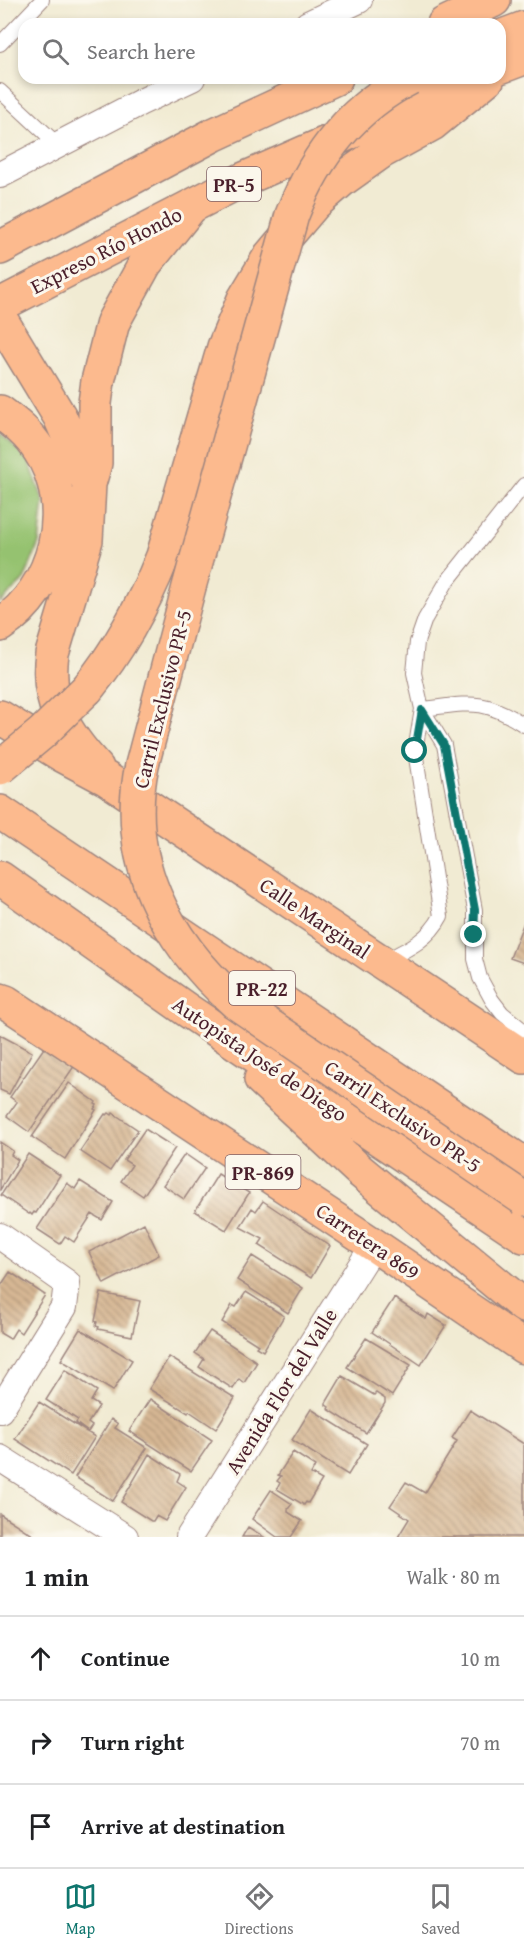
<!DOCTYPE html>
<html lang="en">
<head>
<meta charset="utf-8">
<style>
  :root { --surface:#fff; --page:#f2f2f2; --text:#202124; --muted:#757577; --line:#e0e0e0; --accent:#0f766e }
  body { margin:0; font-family:"Gentium Book Plus",serif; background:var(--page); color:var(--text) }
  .stop { position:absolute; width:18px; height:18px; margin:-14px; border:4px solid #0f766e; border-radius:50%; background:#fff }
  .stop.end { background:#0f766e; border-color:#fff; box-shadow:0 2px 6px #0008 }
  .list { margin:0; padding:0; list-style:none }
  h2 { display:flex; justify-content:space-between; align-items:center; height:78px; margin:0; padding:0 24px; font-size:26px }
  h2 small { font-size:20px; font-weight:400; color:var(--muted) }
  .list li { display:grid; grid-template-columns:39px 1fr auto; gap:18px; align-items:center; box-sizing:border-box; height:84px; padding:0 24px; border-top:2px solid var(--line) }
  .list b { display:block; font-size:22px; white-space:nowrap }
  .list em { font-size:20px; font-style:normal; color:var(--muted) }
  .icon { flex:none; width:33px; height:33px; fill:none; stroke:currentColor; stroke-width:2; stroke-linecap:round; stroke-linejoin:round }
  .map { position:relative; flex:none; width:524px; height:1537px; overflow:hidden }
  .search { position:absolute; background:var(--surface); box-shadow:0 3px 9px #0003; left:18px; right:18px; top:18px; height:66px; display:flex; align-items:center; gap:15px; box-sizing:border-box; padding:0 21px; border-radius:18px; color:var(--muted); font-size:22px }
  .sheet { height:330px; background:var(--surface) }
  nav { display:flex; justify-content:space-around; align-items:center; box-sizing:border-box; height:84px; border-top:2px solid var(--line); background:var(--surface); font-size:16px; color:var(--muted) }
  nav a { display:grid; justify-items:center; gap:3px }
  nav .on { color:var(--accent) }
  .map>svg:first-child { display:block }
  .grass { fill:#95c270; stroke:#70704e; stroke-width:1.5 }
  .building { fill:url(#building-back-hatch) }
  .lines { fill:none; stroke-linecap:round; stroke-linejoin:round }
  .lane-casing { stroke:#9e857f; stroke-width:16 }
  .street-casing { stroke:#9e857f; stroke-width:28 }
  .highway-casing { stroke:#9e857f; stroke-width:36 }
  .lane { stroke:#fff; stroke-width:14 }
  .street { stroke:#fff; stroke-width:26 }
  .highway { stroke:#fcba8e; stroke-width:33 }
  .highway-bridge-casing { stroke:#9e857f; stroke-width:36; stroke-linecap:butt }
  .highway-bridge { stroke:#fcba8e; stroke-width:33 }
  .route { stroke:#0f766e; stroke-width:8 }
  .labels { text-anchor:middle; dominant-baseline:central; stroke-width:6; stroke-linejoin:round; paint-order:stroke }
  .shield { fill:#fbf7ec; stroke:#7f6065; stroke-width:1.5 }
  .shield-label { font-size:20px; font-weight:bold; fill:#4a1f2b }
  .street-label { font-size:21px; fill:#4a1f2b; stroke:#fbf7ec }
</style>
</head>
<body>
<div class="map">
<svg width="524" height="1537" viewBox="0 0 524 1537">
  <defs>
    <pattern id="building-back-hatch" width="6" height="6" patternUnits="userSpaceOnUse" patternTransform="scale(1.5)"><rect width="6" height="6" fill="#d7b894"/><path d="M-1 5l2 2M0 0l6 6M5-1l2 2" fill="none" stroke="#b09579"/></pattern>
  </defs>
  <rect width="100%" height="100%" fill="#fbf7ec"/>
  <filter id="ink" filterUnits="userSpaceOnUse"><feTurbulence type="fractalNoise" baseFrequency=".0167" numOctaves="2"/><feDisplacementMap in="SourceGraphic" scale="12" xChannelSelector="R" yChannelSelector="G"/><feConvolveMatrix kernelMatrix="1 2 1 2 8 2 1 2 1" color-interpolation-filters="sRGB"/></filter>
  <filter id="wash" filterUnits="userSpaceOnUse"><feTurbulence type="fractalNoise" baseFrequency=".008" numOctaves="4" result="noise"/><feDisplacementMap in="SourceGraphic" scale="24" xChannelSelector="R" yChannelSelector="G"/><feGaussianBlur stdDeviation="1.35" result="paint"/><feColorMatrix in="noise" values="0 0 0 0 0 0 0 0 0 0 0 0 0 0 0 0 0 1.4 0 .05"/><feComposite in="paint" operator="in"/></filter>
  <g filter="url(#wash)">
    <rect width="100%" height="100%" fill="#f1ebd3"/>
    <path class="grass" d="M0,433L29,461L44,502L39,543L24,580L0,603Z"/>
    <g id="blocks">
      <path class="building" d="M524,922V963L510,958Z
        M0,1035L32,1052L9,1094L0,1090Z
        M46,1045L75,1065L29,1132L7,1116L17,1102L10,1097Z
        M69,1083L96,1102L95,1104L97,1105L94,1109L96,1110L65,1159L32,1137Z
        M109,1113L112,1115L113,1113L138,1130L110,1171L80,1151L105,1114L107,1115Z
        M145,1129L175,1148L143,1196L121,1181L132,1165L124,1160Z
        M0,1142L13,1151L11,1155L18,1160L0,1190Z
        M28,1154L60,1175L36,1213L34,1212L32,1215L30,1213L29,1214L1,1195Z
        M185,1154L205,1168L184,1199L163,1185Z
        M218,1174L249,1193L226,1230L195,1211Z
        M80,1181L113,1202L102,1220L92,1214L74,1242L65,1236L60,1244L37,1229L67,1183L75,1189Z
        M263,1201L330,1246L311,1278L259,1245L263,1239L240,1227L252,1208L256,1211Z
        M144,1223L159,1255L104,1284L89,1252Z
        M252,1256L303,1288L288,1313L237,1280Z
        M10,1272L45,1295L21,1333L16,1329L10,1339L0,1333V1287Z
        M246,1292L284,1316L263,1351L256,1347L258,1345L222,1322L232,1305L236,1307Z
        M101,1293L140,1301L132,1336L98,1329L99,1327L96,1326L97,1322L95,1321Z
        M394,1298L426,1319L428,1314L446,1325L421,1365L372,1332Z
        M80,1329L132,1360L113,1391L61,1360Z
        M210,1331L257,1362L244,1383L239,1379L233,1389L199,1367L204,1359L195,1353Z
        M366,1338L411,1365L392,1396L347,1367Z
        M169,1357L235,1398L216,1429L189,1411L188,1413L149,1389Z
        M65,1370L97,1391L91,1401L99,1406L88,1423L92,1426L88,1432L76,1423L78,1420L46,1400Z
        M342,1376L374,1395L376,1393L385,1399V1403L366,1433L328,1409L329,1407L326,1405V1403Z
        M150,1399L212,1440L191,1471L129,1431Z
        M39,1402L95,1437L71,1475L15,1439Z
        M311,1409L367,1444L348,1475L292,1440Z
        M470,1410L524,1444V1537H398L409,1519L390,1506L406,1482L425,1493L457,1441L452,1438Z
        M111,1419L118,1424L115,1428L147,1448L113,1501L75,1477Z
        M293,1452L315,1466L311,1474L322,1480L308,1503L306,1502L304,1505L277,1489L280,1483L277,1481L281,1476L278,1475Z
        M149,1454L180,1474L177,1481L186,1487L165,1521L156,1516L153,1521H151L121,1502Z
        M271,1490L292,1504L288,1509V1512L302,1521L291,1537H277L252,1519Z
        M0,1514L36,1537H0Z
        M248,1527L264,1537H242Z"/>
    </g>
  </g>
  <g filter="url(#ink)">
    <use href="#blocks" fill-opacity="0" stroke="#9e857f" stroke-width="1.5"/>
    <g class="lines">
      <defs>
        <path id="lane" d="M0,44L42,0
          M0,91L58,145
          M524,485L446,583L425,619L417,642L414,673L422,709L444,745L475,910V959L480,978L492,1000L502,1013L524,1031
          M422,709C469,704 482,697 524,725
          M382,962C406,950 428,941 441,916L415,751L422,709"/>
        <path id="street" d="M308,24L359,0
          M0,175L141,102L192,78
          M0,1236L67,1283L64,1307L0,1410
          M0,1458L125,1537
          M189,1537L374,1245"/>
        <path id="highway" d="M444,24L494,0
          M500,37L524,28
          M500,67L524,58
          M0,248L213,135L336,78
          M0,305L244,179L466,82
          M0,318L60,417L89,484
          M0,412C15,423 29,434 39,450C77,506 56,589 0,625
          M87,689C120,649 144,604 163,556L224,347L244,299L270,256L314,204L343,179L381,152L432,124L488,78
          M0,717L62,755L107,779L524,1057
          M97,768C66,735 45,702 52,654L86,540L89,484L95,463V403L98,381L113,322L145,264L190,208
          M0,812L524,1164
          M0,878L187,1010L524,1236
          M0,1000L6,1002L374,1245L524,1347
          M261,1079L360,1171L524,1306"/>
      </defs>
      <use href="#lane" class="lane-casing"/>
      <use href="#street" class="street-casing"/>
      <use href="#highway" class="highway-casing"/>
      <use href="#lane" class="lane"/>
      <use href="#street" class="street"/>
      <use href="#highway" class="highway"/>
      <defs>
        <path id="highway-bridge" d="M410,78C353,107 315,156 292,215L189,587L142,765C122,860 166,941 235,1002L524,1199
          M0,768L42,733L87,689"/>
      </defs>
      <use href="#highway-bridge" class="highway-bridge-casing"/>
      <use href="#highway-bridge" class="highway-bridge"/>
    </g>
  </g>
  <g class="lines" filter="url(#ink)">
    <path class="route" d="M415,751L422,710L444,745L475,910L474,935"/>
  </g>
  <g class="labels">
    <g class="shield">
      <rect x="207" y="167" width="54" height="34" rx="4.5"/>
      <rect x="229" y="971" width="66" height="34" rx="4.5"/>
      <rect x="225.5" y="1155" width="75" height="34" rx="4.5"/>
    </g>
    <g class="shield-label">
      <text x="234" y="184">PR-5</text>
      <text x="262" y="988">PR-22</text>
      <text x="263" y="1172">PR-869</text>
    </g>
    <g class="street-label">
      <text transform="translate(106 250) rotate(-27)">Expreso Río Hondo</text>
      <text transform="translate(162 699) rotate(-76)">Carril Exclusivo PR-5</text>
      <text transform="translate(315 918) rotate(34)">Calle Marginal</text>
      <text transform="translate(260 1059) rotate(34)">Autopista José de Diego</text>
      <text transform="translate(403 1116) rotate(34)">Carril Exclusivo PR-5</text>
      <text transform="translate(368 1241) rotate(34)">Carretera 869</text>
      <text transform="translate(281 1391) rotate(-58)">Avenida Flor del Valle</text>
    </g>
  </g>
</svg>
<div class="stop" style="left:415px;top:751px"></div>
<div class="stop end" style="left:474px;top:935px"></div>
<div class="search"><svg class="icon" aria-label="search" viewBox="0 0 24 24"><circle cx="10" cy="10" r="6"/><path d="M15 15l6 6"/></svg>Search here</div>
</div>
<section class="sheet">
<h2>1 min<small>Walk · 80 m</small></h2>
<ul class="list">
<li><svg class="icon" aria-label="ahead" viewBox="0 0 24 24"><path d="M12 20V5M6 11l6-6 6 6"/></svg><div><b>Continue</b></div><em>10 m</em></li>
<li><svg class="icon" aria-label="right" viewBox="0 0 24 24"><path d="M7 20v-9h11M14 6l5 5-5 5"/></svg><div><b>Turn right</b></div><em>70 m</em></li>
<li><svg class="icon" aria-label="arrive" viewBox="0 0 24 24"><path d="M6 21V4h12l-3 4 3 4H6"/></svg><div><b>Arrive at destination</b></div></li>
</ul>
</section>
<nav>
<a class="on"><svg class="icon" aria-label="map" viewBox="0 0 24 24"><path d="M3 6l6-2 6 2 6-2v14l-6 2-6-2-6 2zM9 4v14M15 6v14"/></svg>Map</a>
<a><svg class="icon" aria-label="directions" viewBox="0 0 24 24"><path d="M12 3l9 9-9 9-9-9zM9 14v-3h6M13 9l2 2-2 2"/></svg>Directions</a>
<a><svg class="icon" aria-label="saved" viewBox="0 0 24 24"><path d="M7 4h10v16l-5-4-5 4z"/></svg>Saved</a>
</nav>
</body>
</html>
